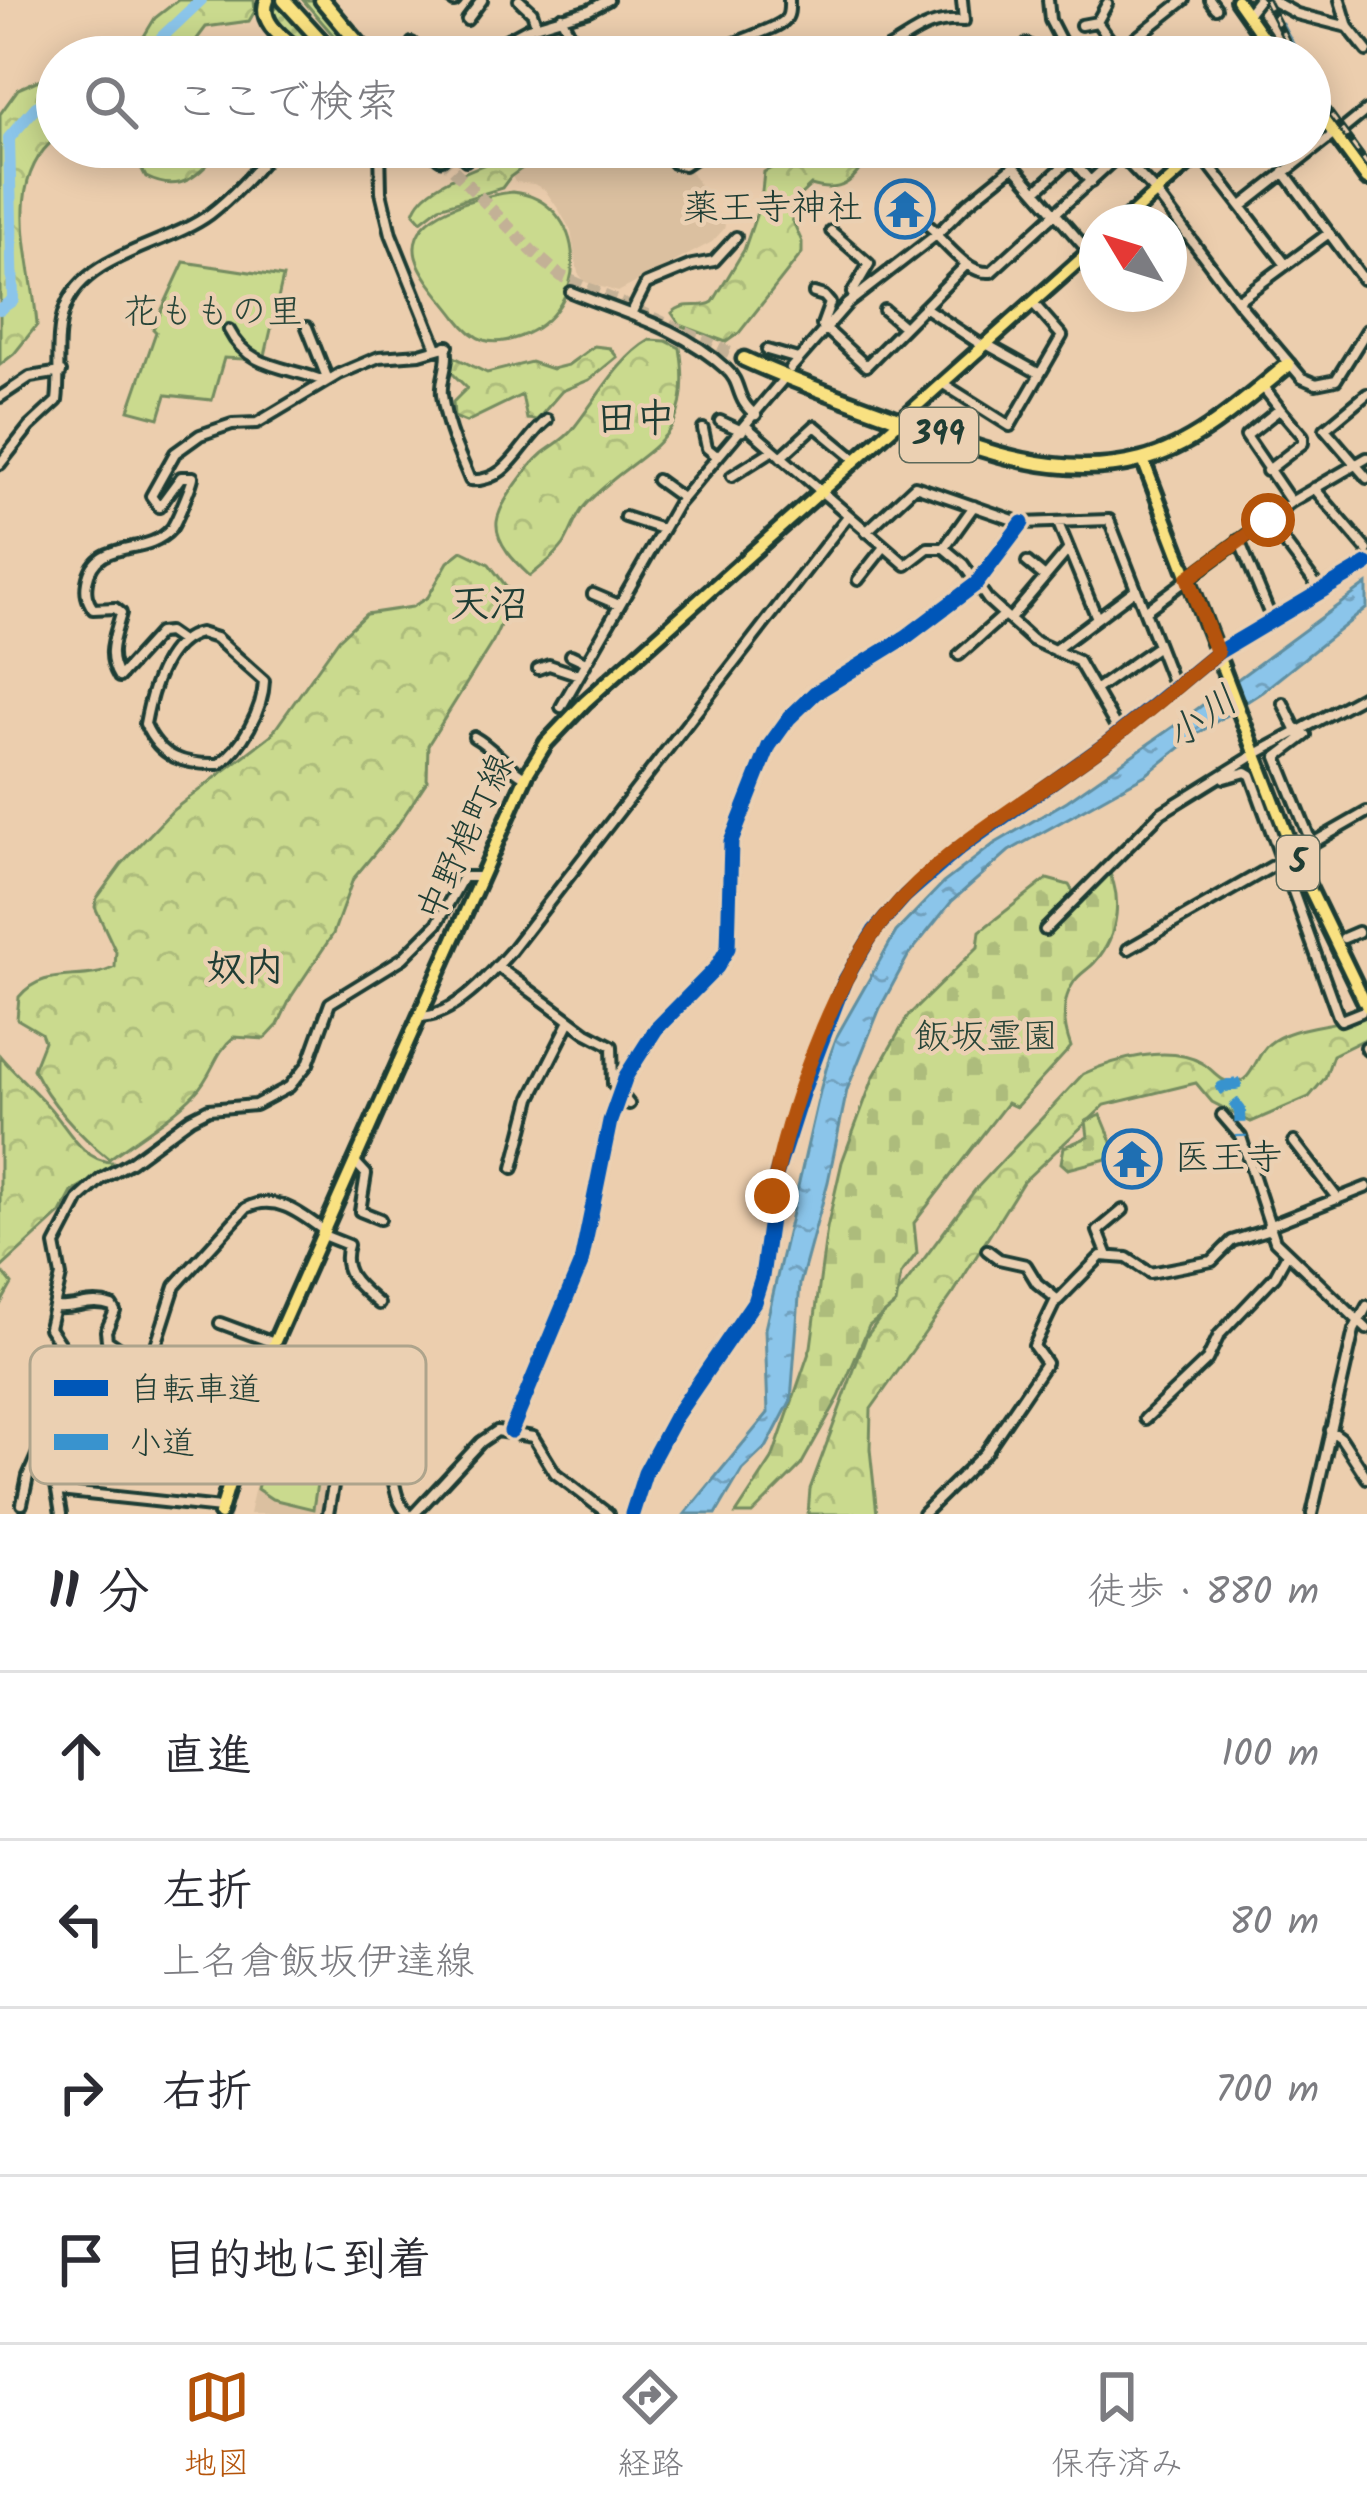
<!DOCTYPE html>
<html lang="ja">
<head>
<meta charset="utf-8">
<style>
  :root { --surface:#fff; --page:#f2f2f3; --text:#2b2b33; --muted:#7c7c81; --line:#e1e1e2; --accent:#b45309 }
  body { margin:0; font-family:Kalam,"Klee One",sans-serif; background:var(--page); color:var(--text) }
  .compass { position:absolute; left:1079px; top:204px; width:108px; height:108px; border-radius:50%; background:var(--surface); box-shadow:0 6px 30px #0003; rotate:308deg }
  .stop { position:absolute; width:36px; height:36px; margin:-27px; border:9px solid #b45309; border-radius:50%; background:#fff }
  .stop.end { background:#b45309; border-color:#fff; box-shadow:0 3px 12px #0008 }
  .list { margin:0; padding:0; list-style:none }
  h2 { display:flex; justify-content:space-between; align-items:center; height:156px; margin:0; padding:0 48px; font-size:51px }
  h2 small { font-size:39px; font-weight:400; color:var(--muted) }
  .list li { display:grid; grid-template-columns:78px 1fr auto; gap:36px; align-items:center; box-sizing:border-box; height:168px; padding:0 48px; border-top:3px solid var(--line) }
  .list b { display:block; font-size:45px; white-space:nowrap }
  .list p { margin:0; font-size:39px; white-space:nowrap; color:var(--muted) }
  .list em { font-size:39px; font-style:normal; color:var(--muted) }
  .icon { flex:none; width:66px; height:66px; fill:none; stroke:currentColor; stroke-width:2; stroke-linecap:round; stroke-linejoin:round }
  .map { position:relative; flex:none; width:1367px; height:1514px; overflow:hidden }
  .search { position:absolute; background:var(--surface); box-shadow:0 6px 30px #0003; left:36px; right:36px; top:36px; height:132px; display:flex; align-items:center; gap:30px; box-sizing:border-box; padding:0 42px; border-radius:66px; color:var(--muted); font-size:45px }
  .sheet { height:828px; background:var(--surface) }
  nav { display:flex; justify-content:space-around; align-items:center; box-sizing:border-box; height:168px; border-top:3px solid var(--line); background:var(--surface); font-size:33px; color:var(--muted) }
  nav a { display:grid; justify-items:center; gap:6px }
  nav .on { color:var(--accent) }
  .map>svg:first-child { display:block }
  .built { fill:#dbc0a0 }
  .grass { fill:url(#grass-dots); stroke:#748c61; stroke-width:3 }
  .forest { fill:url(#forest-crowns); stroke:#748c61; stroke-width:3 }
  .cemetery { fill:url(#cemetery-stones); stroke:#748c61; stroke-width:3 }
  .garden { fill:#cada8e; stroke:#748c61; stroke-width:3 }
  .water { fill:url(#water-ripples); stroke:#608fa1; stroke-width:3 }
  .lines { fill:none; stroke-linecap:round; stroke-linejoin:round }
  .stream { stroke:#608fa1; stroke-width:3 }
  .river { stroke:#8bc5ea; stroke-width:12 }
  .highway-tunnel { stroke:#c3b196; stroke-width:12; stroke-dasharray:12 6; stroke-linecap:butt }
  .minor-casing { stroke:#1f3d34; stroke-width:16 }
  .major-casing { stroke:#1f3d34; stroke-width:20 }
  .highway-casing { stroke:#1f3d34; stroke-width:21 }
  .minor { stroke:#ebd0b2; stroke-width:8 }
  .major { stroke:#f9e181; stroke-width:10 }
  .highway { stroke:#f9e181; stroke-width:12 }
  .rail-casing { stroke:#1f3d34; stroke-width:8 }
  .rail { stroke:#ebd0b2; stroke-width:3; stroke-dasharray:9; stroke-linecap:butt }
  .quiet { stroke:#3993ce; stroke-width:12; stroke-dasharray:24 12; stroke-linecap:butt }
  .cycleway-casing { stroke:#ebd0b2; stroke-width:22 }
  .cycleway { stroke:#0057b8; stroke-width:15 }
  .route { stroke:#b45309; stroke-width:15 }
  .labels { text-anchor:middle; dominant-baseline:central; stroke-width:9; stroke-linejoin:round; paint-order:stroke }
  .shield { fill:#ebd0b2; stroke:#5c695a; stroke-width:3 }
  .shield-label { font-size:33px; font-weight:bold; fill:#1f3d34 }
  .poi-label { font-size:36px; fill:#1f3d34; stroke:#ebd0b2; text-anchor:end }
  .park-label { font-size:36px; fill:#284538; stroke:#ebd0b2 }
  .street-label { font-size:36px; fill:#1f3d34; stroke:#ebd0b2 }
  .neighbourhood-label { font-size:39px; font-weight:bold; fill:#1f3d34; stroke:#ebd0b2 }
  .water-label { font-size:39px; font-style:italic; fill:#24443d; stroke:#ebd0b2 }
  .key { fill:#ebd0b2; stroke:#aea48c; stroke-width:3 }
  .key-label { font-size:33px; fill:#1f3d34 }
</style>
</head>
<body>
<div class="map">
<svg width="1367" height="1514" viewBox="0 0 1367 1514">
  <defs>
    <pattern id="grass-dots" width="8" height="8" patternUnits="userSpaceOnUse" patternTransform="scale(3)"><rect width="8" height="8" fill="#cada8e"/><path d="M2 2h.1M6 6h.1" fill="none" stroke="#adbc7b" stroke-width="1.8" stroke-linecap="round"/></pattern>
    <pattern id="forest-crowns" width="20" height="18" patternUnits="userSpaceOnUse" patternTransform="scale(3)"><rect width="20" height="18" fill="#cada8e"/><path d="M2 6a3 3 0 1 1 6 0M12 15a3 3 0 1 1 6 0" fill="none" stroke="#adbc7b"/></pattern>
    <pattern id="cemetery-stones" width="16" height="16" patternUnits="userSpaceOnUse" patternTransform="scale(3)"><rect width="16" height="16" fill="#cada8e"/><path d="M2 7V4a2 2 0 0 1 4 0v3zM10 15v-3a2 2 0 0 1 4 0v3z" fill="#adbc7b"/></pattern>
    <pattern id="water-ripples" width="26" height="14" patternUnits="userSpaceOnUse" patternTransform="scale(3)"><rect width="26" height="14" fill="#8bc5ea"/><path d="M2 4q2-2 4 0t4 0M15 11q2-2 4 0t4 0" fill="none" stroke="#71a1be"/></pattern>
  </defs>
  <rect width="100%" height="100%" fill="#ecceae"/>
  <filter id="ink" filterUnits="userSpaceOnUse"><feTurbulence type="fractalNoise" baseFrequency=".00833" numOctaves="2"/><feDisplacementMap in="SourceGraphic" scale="24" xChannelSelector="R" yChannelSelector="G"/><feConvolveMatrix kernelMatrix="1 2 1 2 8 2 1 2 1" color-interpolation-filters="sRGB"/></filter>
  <g filter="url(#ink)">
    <path class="built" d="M555,147H661L672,165L688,167L725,225L724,229L712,242L618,292L585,282L578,273L571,231L559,210L545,190L534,184L515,182L512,176Z
      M271,1413L337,1432L323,1514H249Z"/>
    <path class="grass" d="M303,0H317L364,57H352Z
      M282,3L331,57H312L275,21L273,11Z"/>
    <path class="forest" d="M178,0H254L255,11L249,21L206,27L197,39L200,57H126L132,56L155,18Z
      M57,72V137C0,182 33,263 37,325L14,354L0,365V114L18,89Z
      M130,147H223C199,175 182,195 146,177Z
      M523,147H551L510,177L502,188L439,207L421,221L414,213C423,179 494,165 523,147Z
      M824,147H875C855,176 848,196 811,185L797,198L791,217L802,242V253L739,333L726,342L680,325L672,313C685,300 700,310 713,302L744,250L761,201L764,172L789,159L810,162Z
      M650,340L666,341L680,348C696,447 643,445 587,503C576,514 572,531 564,544C555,557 542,566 530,576C516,563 495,543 497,522C499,503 529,465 543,453C553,445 564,440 572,430C595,402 618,358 650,340Z
      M594,346L610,348L617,357L589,380L562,391L537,420L527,419L522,395L466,422L454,417L453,402L467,388L450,371L454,357L487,373L531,362L552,369L568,365Z
      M462,551L489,564L509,590L511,601L493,641L428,745L427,781L397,826L353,879L333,934L291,997L278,1025L265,1039L234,1037C214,1053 213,1075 195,1093C171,1118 138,1137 109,1159C80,1136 49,1102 33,1069L44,1041L41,1033L17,1019L19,997C45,965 83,984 115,967L116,952L95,907L97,898L121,865L173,810L271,735L339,639L366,614L412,607L428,597L448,562Z
      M1367,1012V1038L1333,1055L1325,1078L1309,1097L1251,1122L1212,1102L1196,1083L1105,1105L1023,1182L954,1292L871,1409L870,1449L877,1514H808L810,1489L866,1337L975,1190L1083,1074C1115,1059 1169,1044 1202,1063C1213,1069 1219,1082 1233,1083C1253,1083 1255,1055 1269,1044C1295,1023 1338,1028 1367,1012Z
      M0,1056C15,1074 33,1089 48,1106C67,1126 81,1161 112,1162L113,1168L72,1192L61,1213L0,1269L12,1284L0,1305Z"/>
    <path class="cemetery" d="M1105,864C1124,895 1119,935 1095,962C1089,969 1079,974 1074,982C1060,1002 1063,1025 1071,1047L1016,1107L1007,1103L914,1223L917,1253L901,1274L896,1304L869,1326L839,1397L801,1465L752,1514H736L772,1459L811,1347L827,1228L842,1162L874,1076L908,1016L978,947L980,931L1047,879L1069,885L1075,895Z
      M1101,1115L1118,1156L1068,1169L1061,1163L1064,1147L1088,1137L1086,1121Z"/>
    <path class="garden" d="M512,192C589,200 594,310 519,337C491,347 475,342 457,318C444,300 422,278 416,257C405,211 482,196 512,192Z
      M184,262L283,277L264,360L224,358L212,400L166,395L159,418L129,410L156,332L153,329Z
      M282,1443L322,1452L313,1509L272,1499L257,1489L267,1449Z"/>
    <path class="water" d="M1367,584V608L1262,692L1197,734L1147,774L1009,851L952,901L908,956L880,1008L847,1090L828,1182L800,1284L791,1400L767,1446L742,1470L716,1514H685L768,1413L765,1329L821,1087L834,1041L896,932L943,883L994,844L1067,801L1174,726Z"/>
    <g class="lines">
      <path class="stream" d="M1282,23L1300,57"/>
      <path class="river" d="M163,57L159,47L162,37L201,0
        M0,309L13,300L9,138L36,107L57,97"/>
      <path class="highway-tunnel" d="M441,157L532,251L561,276L744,359"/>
      <defs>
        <path id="minor" d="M519,0L532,12L536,24
          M1048,0L1050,20L1069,57
          M1210,0L1216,8
          M1271,0L1297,14L1348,27L1367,51
          M1340,0L1348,27
          M454,2L456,0
          M1247,14L1258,0
          M561,17L581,56
          M467,20L482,0
          M1097,22L1107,4
          M1081,25L1097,22L1119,53
          M1134,42L1147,57
          M412,43L421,57
          M1027,44L1043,57
          M474,57L528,28L589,10L608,0
          M708,57C727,42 775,31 785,20C790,15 789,7 789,0
          M871,57C907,43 920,18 964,21L962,0
          M991,57V55
          M1112,57L1184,0
          M1185,57L1196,48L1202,57
          M1335,136L1367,110
          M380,147L381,192L391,234L437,348
          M453,147L466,160
          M664,147L674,163L684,165L711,147
          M1113,147L1154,190L1237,301L1302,378L1316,384L1336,380L1367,330
          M1200,153L1286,265
          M1014,166L1089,252
          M1284,172L1363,279L1367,276
          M901,189L920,218L938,234
          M1036,191L1071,159L1091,182
          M1242,206L1334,134
          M831,231L869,264L852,293L855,298
          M936,235C951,249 969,274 991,272L1120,154
          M571,292C626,314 681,327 726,369C743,384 734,399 756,415
          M814,293L824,296L830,303L822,325L866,366L967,264
          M1237,301L1329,233
          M924,307L983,346
          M884,310L904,327
          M631,314L646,284L692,265L714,261L736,237
          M307,327L328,380
          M229,330C249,370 288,366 324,381
          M986,344L1040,374
          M446,346C450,365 440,378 442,395C447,430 457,448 470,480C509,483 521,441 547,420
          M767,350L798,359
          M791,368L847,304L936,235L968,203L1014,166L1026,147
          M942,383L1010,426L1062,336L1033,303
          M1263,387L1280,409
          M1367,394L1325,429L1367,478
          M0,397L30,377L61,372
          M720,421L742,431
          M747,427L906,565L928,548H944L963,564L988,600L1032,640L1078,661L1119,732
          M703,429L707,448L718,457
          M781,457L815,426L856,460
          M0,464L29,427L57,401C61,371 54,336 65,308C85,254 167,246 210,214C235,195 256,170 276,147
          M1267,471L1303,443V436L1280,409L1246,436L1291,502
          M732,476L773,450
          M657,480L682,498
          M1314,488L1367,550
          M625,517L662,529
          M1268,520L1321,591
          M1058,523L1097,618
          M866,532L915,486L1022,523L1109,520L1175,689
          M1239,540L1272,620
          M944,548L974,506
          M1027,562L1045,577
          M858,580L884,547
          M593,594L619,605
          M1145,611L1291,502L1367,458
          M1010,619L1069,549
          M200,633L216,638L264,681C263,710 242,748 219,764C184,765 160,758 145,724C151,691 165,641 200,633Z
          M181,641L168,632L159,633L119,677C105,654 115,637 121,613L115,608L93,609C87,600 85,593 87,582C95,536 146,558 171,529C176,523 192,484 193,477H181L159,507L151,496L175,453L200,435L232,424L257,423L339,374L379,357L420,354L448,346
          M1056,649L1136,589
          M571,655L586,662
          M959,655L1004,615
          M538,669L549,665L579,675
          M1095,690L1158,646
          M1283,703L1298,734
          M561,707L677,505L781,382
          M1306,735L1277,757L1312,844
          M474,737C494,748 505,766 525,777
          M1225,778L1246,772L1251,775L1338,1016L1341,1020L1361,1012
          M1304,848L1367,812
          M1045,930L1161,813L1256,754L1367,694
          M1344,938L1358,932
          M1128,949L1287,858
          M497,966L587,1033L612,1046L613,1084L629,1104
          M420,1017C454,1016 489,976 511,951L848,516
          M1366,1047L1367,1050
          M1222,1115L1241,1137L1275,1241L1367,1329
          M1294,1142L1338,1199
          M355,1162L366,1174L360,1211L380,1219
          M513,1168L531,1098L570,1021
          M1268,1226L1367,1187
          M323,1235L348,1245C339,1273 359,1286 379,1304
          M987,1250L999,1259L1026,1265L1037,1283L1058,1300L1101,1256L1127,1258L1150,1273L1212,1261L1232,1241L1270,1229
          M1108,1256L1098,1231L1123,1210
          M55,1307C77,1309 90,1298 112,1306L115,1311L106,1331L107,1340C134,1359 164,1380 195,1391C232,1404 360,1423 381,1447C397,1465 389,1495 408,1514
          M220,1323L274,1343
          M149,1367L175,1286L246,1208C275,1193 300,1213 323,1230
          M1145,1419L1207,1360L1219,1335L1275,1276L1287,1254
          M1330,1430L1341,1438L1367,1478
          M511,1431L581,1263L610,1121L626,1076L656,1029L717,967L728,948L731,842L769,746L789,718L815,693L906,637L976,584L1022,523
          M59,1491L221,1508
          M22,1504L28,1476L47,1433L59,1427
          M61,1514L53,1468L59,1427L56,1397L67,1355L49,1328L61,1276L55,1245L79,1199L101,1179L131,1162L191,1118L209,1109L255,1105L289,1087L308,1064L330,1003L403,958L437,924L463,877H481
          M328,1514L343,1429
          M414,1514L481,1442L497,1431L533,1437L555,1473L608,1514
          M632,1514L645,1473L675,1417L754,1302L762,1277L776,1175L803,1091L845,980L874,931L905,896L959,849L1107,743L1217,653L1367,564
          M923,1514L985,1453L1046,1363L1034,1346L1056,1300
          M1312,1514L1354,1330L1367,1306"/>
        <path id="major" d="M1237,0L1277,57
          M1310,101L1367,179
          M1123,222L1207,147
          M1143,460L1297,862L1367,1007
          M220,1514L267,1359L527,774L546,743L585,702L1097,245"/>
        <path id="highway" d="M267,0C257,24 289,42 305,57
          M284,0L336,57
          M322,0L370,57
          M430,147L441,157
          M744,359C792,381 841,398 890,416C970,446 1054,483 1141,460C1196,446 1245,400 1288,365"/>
      </defs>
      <use href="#minor" class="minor-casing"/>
      <use href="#major" class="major-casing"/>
      <use href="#highway" class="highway-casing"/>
      <use href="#minor" class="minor"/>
      <use href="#major" class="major"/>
      <use href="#highway" class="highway"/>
      <defs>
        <path id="rail" d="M1266,0L1295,57
          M1310,86L1367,164"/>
      </defs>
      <use href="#rail" class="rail-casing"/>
      <use href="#rail" class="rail"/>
      <path class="quiet" d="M1234,1081L1236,1084L1222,1087L1240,1110L1241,1137"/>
      <defs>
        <path id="cycleway" d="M511,1431L581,1263L610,1121L626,1076L656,1029L717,967L728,948L731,842L769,746L789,718L815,693L906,637L976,584L1022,523
          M632,1514L645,1473L675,1417L754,1302L762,1277L776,1175L803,1091L845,980L874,931L905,896L959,849L1107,743L1217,653L1367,564"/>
      </defs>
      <use href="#cycleway" class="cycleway-casing"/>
      <use href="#cycleway" class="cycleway"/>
    </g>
  </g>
  <g class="lines" filter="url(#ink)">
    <path class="route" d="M772,1196C786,1115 833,980 886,917C945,845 1030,801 1103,746C1142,717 1179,684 1217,653L1188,578L1268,520"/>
  </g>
  <defs>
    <symbol id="temple-ring" viewBox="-11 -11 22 22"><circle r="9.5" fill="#ebd0b2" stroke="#1f6fb2" stroke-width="1.5"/><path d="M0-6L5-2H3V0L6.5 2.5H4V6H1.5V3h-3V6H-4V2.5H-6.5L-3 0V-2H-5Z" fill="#1f6fb2"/></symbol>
  </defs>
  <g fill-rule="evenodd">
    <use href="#temple-ring" x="872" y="176" width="66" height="66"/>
    <use href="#temple-ring" x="1099" y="1126" width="66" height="66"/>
  </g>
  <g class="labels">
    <g class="shield">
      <rect x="900" y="408" width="78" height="54" rx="9"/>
      <rect x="1277" y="836" width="42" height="54" rx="9"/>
    </g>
    <g class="shield-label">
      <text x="939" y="435">399</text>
      <text x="1298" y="863">5</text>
    </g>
    <g class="poi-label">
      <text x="863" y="209">薬王寺神社</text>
      <text x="1174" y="1159" text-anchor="start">医王寺</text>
    </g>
    <g class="park-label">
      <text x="213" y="313">花ももの里</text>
      <text x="986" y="1038">飯坂霊園</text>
    </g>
    <g class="street-label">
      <text transform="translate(467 838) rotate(-65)">中野梍町線</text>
    </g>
    <g class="neighbourhood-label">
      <text x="636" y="421">田中</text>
      <text x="489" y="607">天沼</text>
      <text x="245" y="970">奴内</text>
    </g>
    <g class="water-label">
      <text transform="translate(1203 720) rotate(-36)">小川</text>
    </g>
  </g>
  <rect x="30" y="1346" width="396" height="138" rx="18" class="key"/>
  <rect x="54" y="1380" width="54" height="16" fill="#0057b8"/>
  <rect x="54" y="1434" width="54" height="16" fill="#3993ce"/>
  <g class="key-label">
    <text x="129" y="1400">自転車道</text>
    <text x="129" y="1454">小道</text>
  </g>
</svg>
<svg class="compass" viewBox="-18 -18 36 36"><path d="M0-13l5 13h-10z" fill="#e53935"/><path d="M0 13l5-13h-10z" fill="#7c7c81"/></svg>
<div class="stop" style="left:1268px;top:520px"></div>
<div class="stop end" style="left:772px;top:1196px"></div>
<div class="search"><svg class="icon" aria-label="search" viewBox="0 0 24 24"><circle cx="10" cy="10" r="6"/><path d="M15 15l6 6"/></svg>ここで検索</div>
</div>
<section class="sheet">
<h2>11 分<small>徒歩 · 880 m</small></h2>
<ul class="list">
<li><svg class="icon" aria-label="ahead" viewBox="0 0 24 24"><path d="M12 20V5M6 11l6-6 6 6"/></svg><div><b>直進</b></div><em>100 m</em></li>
<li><svg class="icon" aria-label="left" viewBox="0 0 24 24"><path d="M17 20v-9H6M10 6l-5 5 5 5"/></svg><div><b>左折</b><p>上名倉飯坂伊達線</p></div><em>80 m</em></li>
<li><svg class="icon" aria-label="right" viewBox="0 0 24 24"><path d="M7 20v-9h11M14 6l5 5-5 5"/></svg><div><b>右折</b></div><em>700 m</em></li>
<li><svg class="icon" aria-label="arrive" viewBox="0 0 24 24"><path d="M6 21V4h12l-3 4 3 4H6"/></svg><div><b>目的地に到着</b></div></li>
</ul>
</section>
<nav>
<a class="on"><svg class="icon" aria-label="map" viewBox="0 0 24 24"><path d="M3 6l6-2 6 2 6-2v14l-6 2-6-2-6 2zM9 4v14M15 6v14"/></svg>地図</a>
<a><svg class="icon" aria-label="directions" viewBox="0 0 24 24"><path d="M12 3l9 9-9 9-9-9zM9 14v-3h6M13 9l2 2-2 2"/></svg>経路</a>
<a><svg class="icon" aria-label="saved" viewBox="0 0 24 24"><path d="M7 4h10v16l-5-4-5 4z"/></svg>保存済み</a>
</nav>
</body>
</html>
